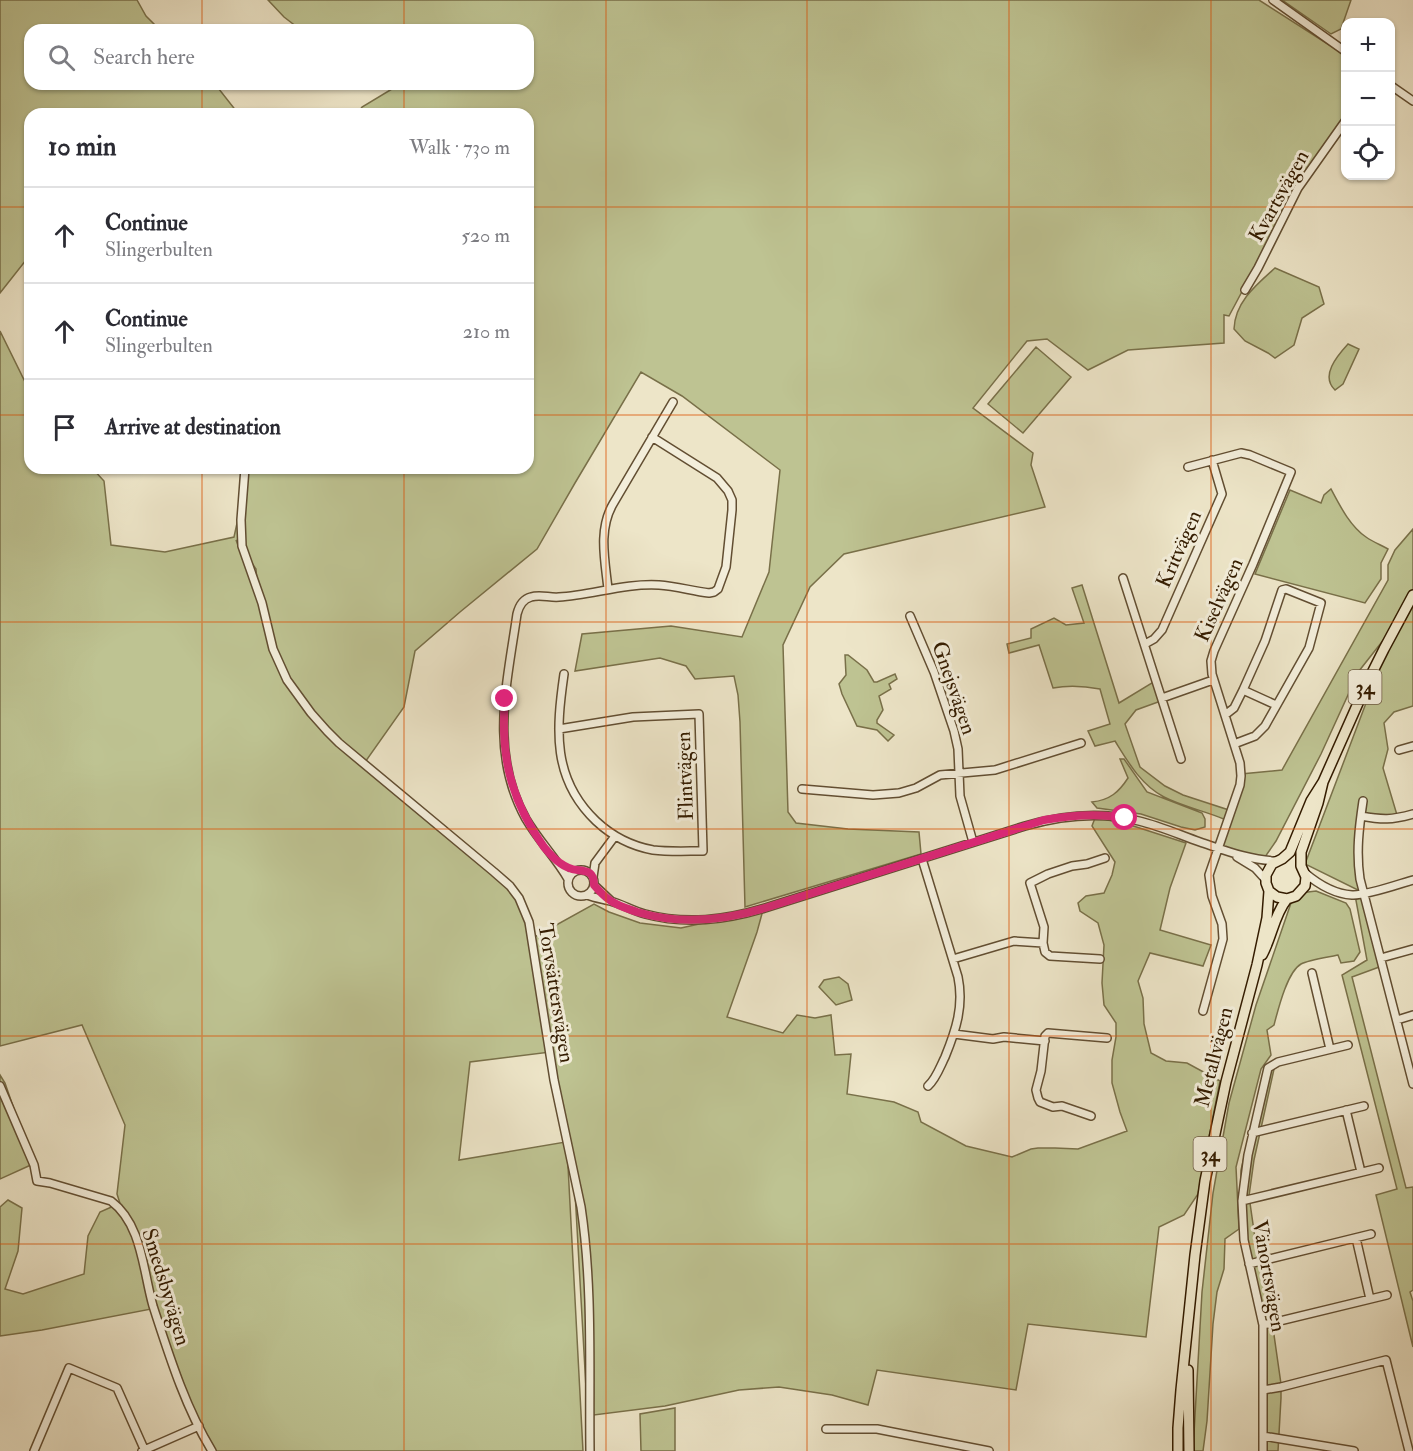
<!DOCTYPE html>
<html lang="en">
<head>
<meta charset="utf-8">
<style>
  :root { --surface:#fff; --page:#f7f7f7; --text:#2b2b33; --muted:#7c7c81; --line:#e1e1e2 }
  body { margin:0; font-family:"IM FELL Double Pica",serif; background:var(--page); color:var(--text) }
  .controls { position:absolute; right:18px; top:18px; display:grid; overflow:hidden; border-radius:12px; box-shadow:0 2px 4px #0004 }
  .controls button { width:54px; height:54px; display:grid; place-items:center; padding:0; border:0; border-bottom:2px solid var(--line); background:var(--surface); color:var(--text); font:30px sans-serif }
  .stop { position:absolute; width:18px; height:18px; margin:-14px; border:4px solid #db2777; border-radius:50%; background:#fff }
  .stop.end { background:#db2777; border-color:#fff; box-shadow:0 2px 6px #0008 }
  .list { margin:0; padding:0; list-style:none }
  h2 { display:flex; justify-content:space-between; align-items:center; height:78px; margin:0; padding:0 24px; font-size:26px }
  h2 small { font-size:20px; font-weight:400; color:var(--muted) }
  .list li { display:grid; grid-template-columns:39px 1fr auto; gap:18px; align-items:center; box-sizing:border-box; height:96px; padding:0 24px; border-top:2px solid var(--line) }
  .list b { display:block; font-size:22px; white-space:nowrap }
  .list p { margin:0; font-size:20px; white-space:nowrap; color:var(--muted) }
  .list em { font-size:20px; font-style:normal; color:var(--muted) }
  .icon { flex:none; width:33px; height:33px; fill:none; stroke:currentColor; stroke-width:2; stroke-linecap:round; stroke-linejoin:round }
  .map { position:relative; flex:none; width:1413px; height:1451px; overflow:hidden }
  .search { position:absolute; background:var(--surface); box-shadow:0 2px 4px #0004; left:24px; top:24px; width:510px; height:66px; display:flex; align-items:center; gap:15px; box-sizing:border-box; padding:0 21px; border-radius:18px; color:var(--muted); font-size:22px }
  .panel { position:absolute; background:var(--surface); box-shadow:0 2px 4px #0004; left:24px; top:108px; width:510px; height:366px; border-radius:18px }
  .map>svg:first-child { display:block }
  .green { fill:#bec392; stroke:#797049; stroke-width:1.5; fill-rule:evenodd }
  .lines { fill:none; stroke-linecap:round; stroke-linejoin:round }
  .minor-casing { stroke:#624e32; stroke-width:10 }
  .major-casing { stroke:#341c00; stroke-width:12 }
  .minor { stroke:#f3eedb; stroke-width:7 }
  .major { stroke:#ede5c8; stroke-width:9 }
  .route { stroke:#db2777; stroke-width:8 }
  .grid { fill:none; stroke:#df560b; stroke-width:1.5; stroke-opacity:0.55 }
  .labels { text-anchor:middle; dominant-baseline:central; stroke-width:6; stroke-linejoin:round; paint-order:stroke }
  .shield { fill:#f3eedb; stroke:#6d5b42; stroke-width:1.5 }
  .shield-label { font-size:20px; font-weight:bold; fill:#341c00 }
  .street-label { font-size:21px; fill:#341c00; stroke:#f3eedb }
</style>
</head>
<body>
<div class="map">
<svg width="1413" height="1451" viewBox="0 0 1413 1451">
  <rect width="100%" height="100%" fill="#ede5c8"/>
  <filter id="stains"><feTurbulence type="fractalNoise" baseFrequency=".00333" numOctaves="4"/><feColorMatrix values="0 0 0 0 .2 0 0 0 0 .09 0 0 0 0 .02 0 0 0 .5 -.17"/></filter>
  <radialGradient id="worn" r=".72"><stop offset=".6" stop-color="#630" stop-opacity="0"/><stop offset="1" stop-color="#630" stop-opacity=".3"/></radialGradient>
  <path class="green" d="M0,0H137L146,16L160,30H30V84H215L237,112V114H30V255L0,293Z
    M268,0H1259L1345,55V119L1295,192L1229,316L1224,315V343L1128,350L1088,370L1047,339L1027,341L973,408L1033,453L1031,465L1045,507L844,554L810,587L783,645L788,812L796,823L848,829L919,832L921,854L745,907L740,722L738,695L734,676L695,679L686,666L660,658L575,671L582,634L671,626L742,637L769,572L780,470L682,396L641,372L575,483L537,549L460,612L415,651L404,707L363,765L459,838L493,868L521,901L550,1048L531,939L594,904L609,912L640,923L681,928L763,910L757,932L727,1017L783,1033L797,1015L815,1018L831,1015L835,1055L851,1054L847,1094L894,1102L918,1112L921,1122L966,1146L1012,1157L1031,1149L1038,1148H1055L1078,1149L1127,1131L1120,1112L1112,1083V1060L1116,1037V1023L1104,1005L1102,983L1104,945L1098,923L1080,911L1078,903L1086,896L1104,893L1112,875L1115,862L1092,826L1095,818L1121,822L1186,843L1170,888L1160,930L1211,945L1203,966L1150,953L1138,981L1143,998L1144,1024L1151,1053L1166,1061L1187,1063L1220,1081L1198,1194L1184,1215L1159,1227L1146,1337L1028,1324L1016,1390L877,1370L868,1405L832,1395L779,1387L739,1390L665,1406L586,1416V1388L574,1174L567,1147L583,1451H213L199,1426L156,1308L42,1330L0,1336V1207L8,1200L22,1208L18,1251L5,1289L23,1294L84,1274L88,1236L100,1212L116,1205L123,1213L117,1194L125,1125L82,1025L0,1046V331L30,392V468H92L104,481L111,545L165,552L234,537L249,468H528V114H357L362,107L392,89L388,84H528V30H301L284,17ZM236,540L256,569L258,595H257ZM550,1052L566,1142L459,1160L470,1062Z
    M1282,0H1351L1341,29L1331,34Z
    M1275,268L1319,287L1324,304L1302,318L1294,345L1275,358L1268,353L1245,341L1234,329C1235,302 1256,285 1275,268Z
    M1348,344L1359,349L1343,384L1335,390C1320,376 1337,356 1348,344Z
    M1036,347L1071,377L1023,433L988,404Z
    M1331,489C1340,506 1350,526 1366,537C1373,542 1381,545 1388,549L1381,563V579L1365,603L1255,574L1290,490L1321,503L1324,495Z
    M1413,529V706L1394,712L1384,723L1388,749L1383,768L1397,815L1362,814L1357,825L1356,845L1357,876L1365,893L1382,966L1352,977L1406,1188L1413,1187V1290L1410,1292L1413,1301V1347L1376,1195L1397,1189L1342,975L1367,960L1355,895L1364,893L1305,864L1396,624L1359,671L1321,754L1276,841L1265,857L1217,848L1226,820C1206,811 1183,807 1164,797C1141,785 1128,762 1115,741L1095,746L1088,731L1110,724L1100,689C1084,686 1069,685 1053,688L1039,645L1009,653L1007,644L1031,638V629L1054,618L1066,625L1084,623L1072,588L1082,585L1119,703L1155,681L1163,702H1158L1136,710L1125,724L1140,767L1165,786L1183,795L1229,810L1239,790L1241,774L1282,770L1388,580V565L1395,550Z
    M845,655H848L867,670L874,682H877L895,674L897,679L889,684L891,689L879,696L883,710L877,720V723L894,735L888,741L877,730L857,726L842,694L839,684L846,675Z
    M1120,759H1124L1147,792L1202,813L1205,819V827L1195,830L1181,827L1141,814L1097,808L1092,802C1110,800 1119,792 1128,778Z
    M1316,891L1346,903L1350,909L1360,952L1354,961L1341,963L1338,955C1329,957 1308,960 1301,964C1287,972 1278,1010 1274,1025L1267,1030L1271,1055L1261,1069L1236,1167L1239,1229L1225,1239L1224,1269L1217,1292L1213,1324L1207,1421L1203,1451H1193L1202,1292L1213,1193L1229,1103L1256,1005L1291,903L1300,893Z
    M839,977L848,984L852,1000L836,1005L819,987L824,980Z
    M1276,1060L1254,1160L1249,1196L1258,1259L1272,1321L1281,1384V1398L1278,1451H1264L1261,1324L1241,1200V1170L1265,1066Z
    M0,1075L5,1083L33,1164L0,1179Z
    M675,1408V1451H641L640,1414Z"/>
  <g class="lines">
    <defs>
      <path id="minor" d="M1273,0L1346,52
        M1390,85L1413,101
        M1245,290L1258,268L1298,188L1346,120
        M1188,467L1241,453L1250,455L1291,472L1253,564L1214,651L1211,661L1212,674L1240,763L1241,776L1240,785L1209,875L1212,896L1222,924L1223,939L1203,1011
        M245,468L241,520L242,546L262,603L273,649L287,680L311,713L327,731L339,743L494,872L510,886L519,898L529,922L554,1080L581,1207C593,1287 589,1370 590,1451
        M1123,578L1181,759
        M608,589C605,560 598,530 613,504L673,402
        M910,616L934,672L954,731L958,749L960,796L973,842
        M1145,644L1154,639L1162,630L1222,494L1212,460
        M1243,690L1276,705
        M1162,698L1213,680
        M1225,715L1234,708L1243,690L1265,641L1282,590L1286,589L1321,603L1309,648L1265,726L1255,736L1234,744
        M559,729L633,717L699,714L703,851C687,851 669,852 653,850C631,846 612,836 596,821C552,779 556,730 564,674
        M1399,750L1413,746
        M802,789L873,795L899,793L916,788L940,775L995,770L1081,743
        M1363,801C1359,828 1356,852 1360,879L1413,1084
        M1361,816C1383,820 1391,820 1413,814
        M1237,857L1255,868L1265,879
        M922,859L958,977C964,1006 956,1030 945,1057C940,1067 936,1079 928,1086
        M568 883a13 13 0 1 1 26 0a13 13 0 1 1-26 0Z
        M1305,873C1318,884 1335,894 1352,895C1365,896 1399,884 1413,880
        M593,877L595,863L615,836
        M568,879C556,858 539,841 526,819C489,753 507,684 517,614C519,606 523,599 531,597C540,594 550,598 559,597C592,595 625,583 659,585C676,586 692,591 709,593L714,592L718,589L726,567L732,510V500L728,491L717,478L652,437
        M594,885L611,901
        M587,895C595,898 602,899 610,901C622,904 633,911 645,914C686,925 725,920 765,908L1025,826C1063,815 1100,811 1139,821C1160,826 1180,835 1200,842C1224,850 1249,860 1275,861
        M1381,958L1413,949
        M953,959L1014,941L1043,943
        M1100,959L1050,956L1045,952L1043,943L1044,927L1030,883L1048,874L1072,866L1087,864L1105,858
        M1312,973L1330,1049
        M1397,1020L1413,1015
        M954,1034L993,1039L1004,1037L1045,1041
        M0,1086L34,1165L37,1181L50,1183L111,1201C142,1224 143,1271 153,1306C169,1355 185,1407 212,1451
        M1346,1110L1361,1172
        M1091,1116L1062,1106L1053,1107L1040,1102L1038,1098L1036,1090L1041,1071L1045,1036L1048,1033L1107,1038
        M1252,1133L1364,1106
        M1242,1201L1379,1168
        M1356,1238L1370,1299
        M1249,1264L1371,1234
        M1263,1325L1387,1295
        M1263,1390L1281,1387L1386,1360L1409,1451
        M826,1429H877L989,1451
        M1263,1436L1354,1451
        M34,1451L69,1368L117,1388L145,1451
        M142,1451L199,1426
        M1263,1451V1325L1244,1240L1242,1201L1248,1155L1268,1068L1278,1062L1348,1045"/>
      <path id="major" d="M1269,891L1277,897L1287,899L1296,896L1305,886L1306,877L1301,866V852L1318,803L1323,782L1367,683L1384,649L1413,595
        M1262,955C1272,937 1274,915 1287,899
        M1188,1370L1189,1451
        M1178,1451V1428L1181,1390L1195,1255L1205,1181L1226,1082L1257,965L1267,918L1269,891L1266,883V875L1272,864L1282,859L1290,852L1311,801L1323,782"/>
    </defs>
    <use href="#minor" class="minor-casing"/>
    <use href="#major" class="major-casing"/>
    <use href="#minor" class="minor"/>
    <use href="#major" class="major"/>
  </g>
  <g class="lines">
    <path class="route" d="M505,699C500,755 511,801 544,847C549,853 554,859 560,863C564,866 572,870 577,870C588,871 594,872 594,885C599,891 605,897 611,901C618,906 629,909 637,912C680,925 722,921 765,908L1044,820C1071,815 1098,813 1125,818"/>
  </g>
  <path class="grid" d="M202,0V30M404,0V30M606,0V1451M807,0V1451M1009,0V1451M1211,0V1451M202,84V114M404,84V114M0,207H30M528,207H1413M0,415H30M528,415H1413M202,468V1451M404,468V1451M0,622H1413M0,829H1413M0,1036H1413M0,1244H1413"/>
  <g class="labels">
    <g class="shield">
      <rect x="1348.5" y="670" width="33" height="34" rx="4.5"/>
      <rect x="1193.5" y="1137" width="33" height="34" rx="4.5"/>
    </g>
    <g class="shield-label">
      <text x="1365" y="687">34</text>
      <text x="1210" y="1154">34</text>
    </g>
    <g class="street-label">
      <text transform="translate(1279 196) rotate(-61)">Kvartsvägen</text>
      <text transform="translate(1179 549) rotate(-66)">Kritvägen</text>
      <text transform="translate(1219 600) rotate(-66)">Kiselvägen</text>
      <text transform="translate(954 688) rotate(71)">Gnejsvägen</text>
      <text transform="translate(685 776) rotate(-92)">Flintvägen</text>
      <text transform="translate(556 993) rotate(81)">Torvsättersvägen</text>
      <text transform="translate(1214 1057) rotate(-76)">Metallvägen</text>
      <text transform="translate(1269 1276) rotate(80)">Vänortsvägen</text>
      <text transform="translate(166 1287) rotate(73)">Smedsbyvägen</text>
    </g>
  </g>
  <rect width="100%" height="100%" filter="url(#stains)"/>
  <rect width="100%" height="100%" fill="url(#worn)"/>
</svg>
<div class="controls">
<button>+</button>
<button>−</button>
<button><svg class="icon" aria-label="locate" viewBox="0 0 24 24"><circle cx="12" cy="12" r="6"/><path d="M12 2v4M12 18v4M2 12h4M18 12h4"/></svg></button>
</div>
<div class="stop" style="left:1125px;top:818px"></div>
<div class="stop end" style="left:505px;top:699px"></div>
<div class="search"><svg class="icon" aria-label="search" viewBox="0 0 24 24"><circle cx="10" cy="10" r="6"/><path d="M15 15l6 6"/></svg>Search here</div>
<section class="panel">
<h2>10 min<small>Walk · 730 m</small></h2>
<ul class="list">
<li><svg class="icon" aria-label="ahead" viewBox="0 0 24 24"><path d="M12 20V5M6 11l6-6 6 6"/></svg><div><b>Continue</b><p>Slingerbulten</p></div><em>520 m</em></li>
<li><svg class="icon" aria-label="ahead" viewBox="0 0 24 24"><path d="M12 20V5M6 11l6-6 6 6"/></svg><div><b>Continue</b><p>Slingerbulten</p></div><em>210 m</em></li>
<li><svg class="icon" aria-label="arrive" viewBox="0 0 24 24"><path d="M6 21V4h12l-3 4 3 4H6"/></svg><div><b>Arrive at destination</b></div></li>
</ul>
</section>
</div>
</body>
</html>
